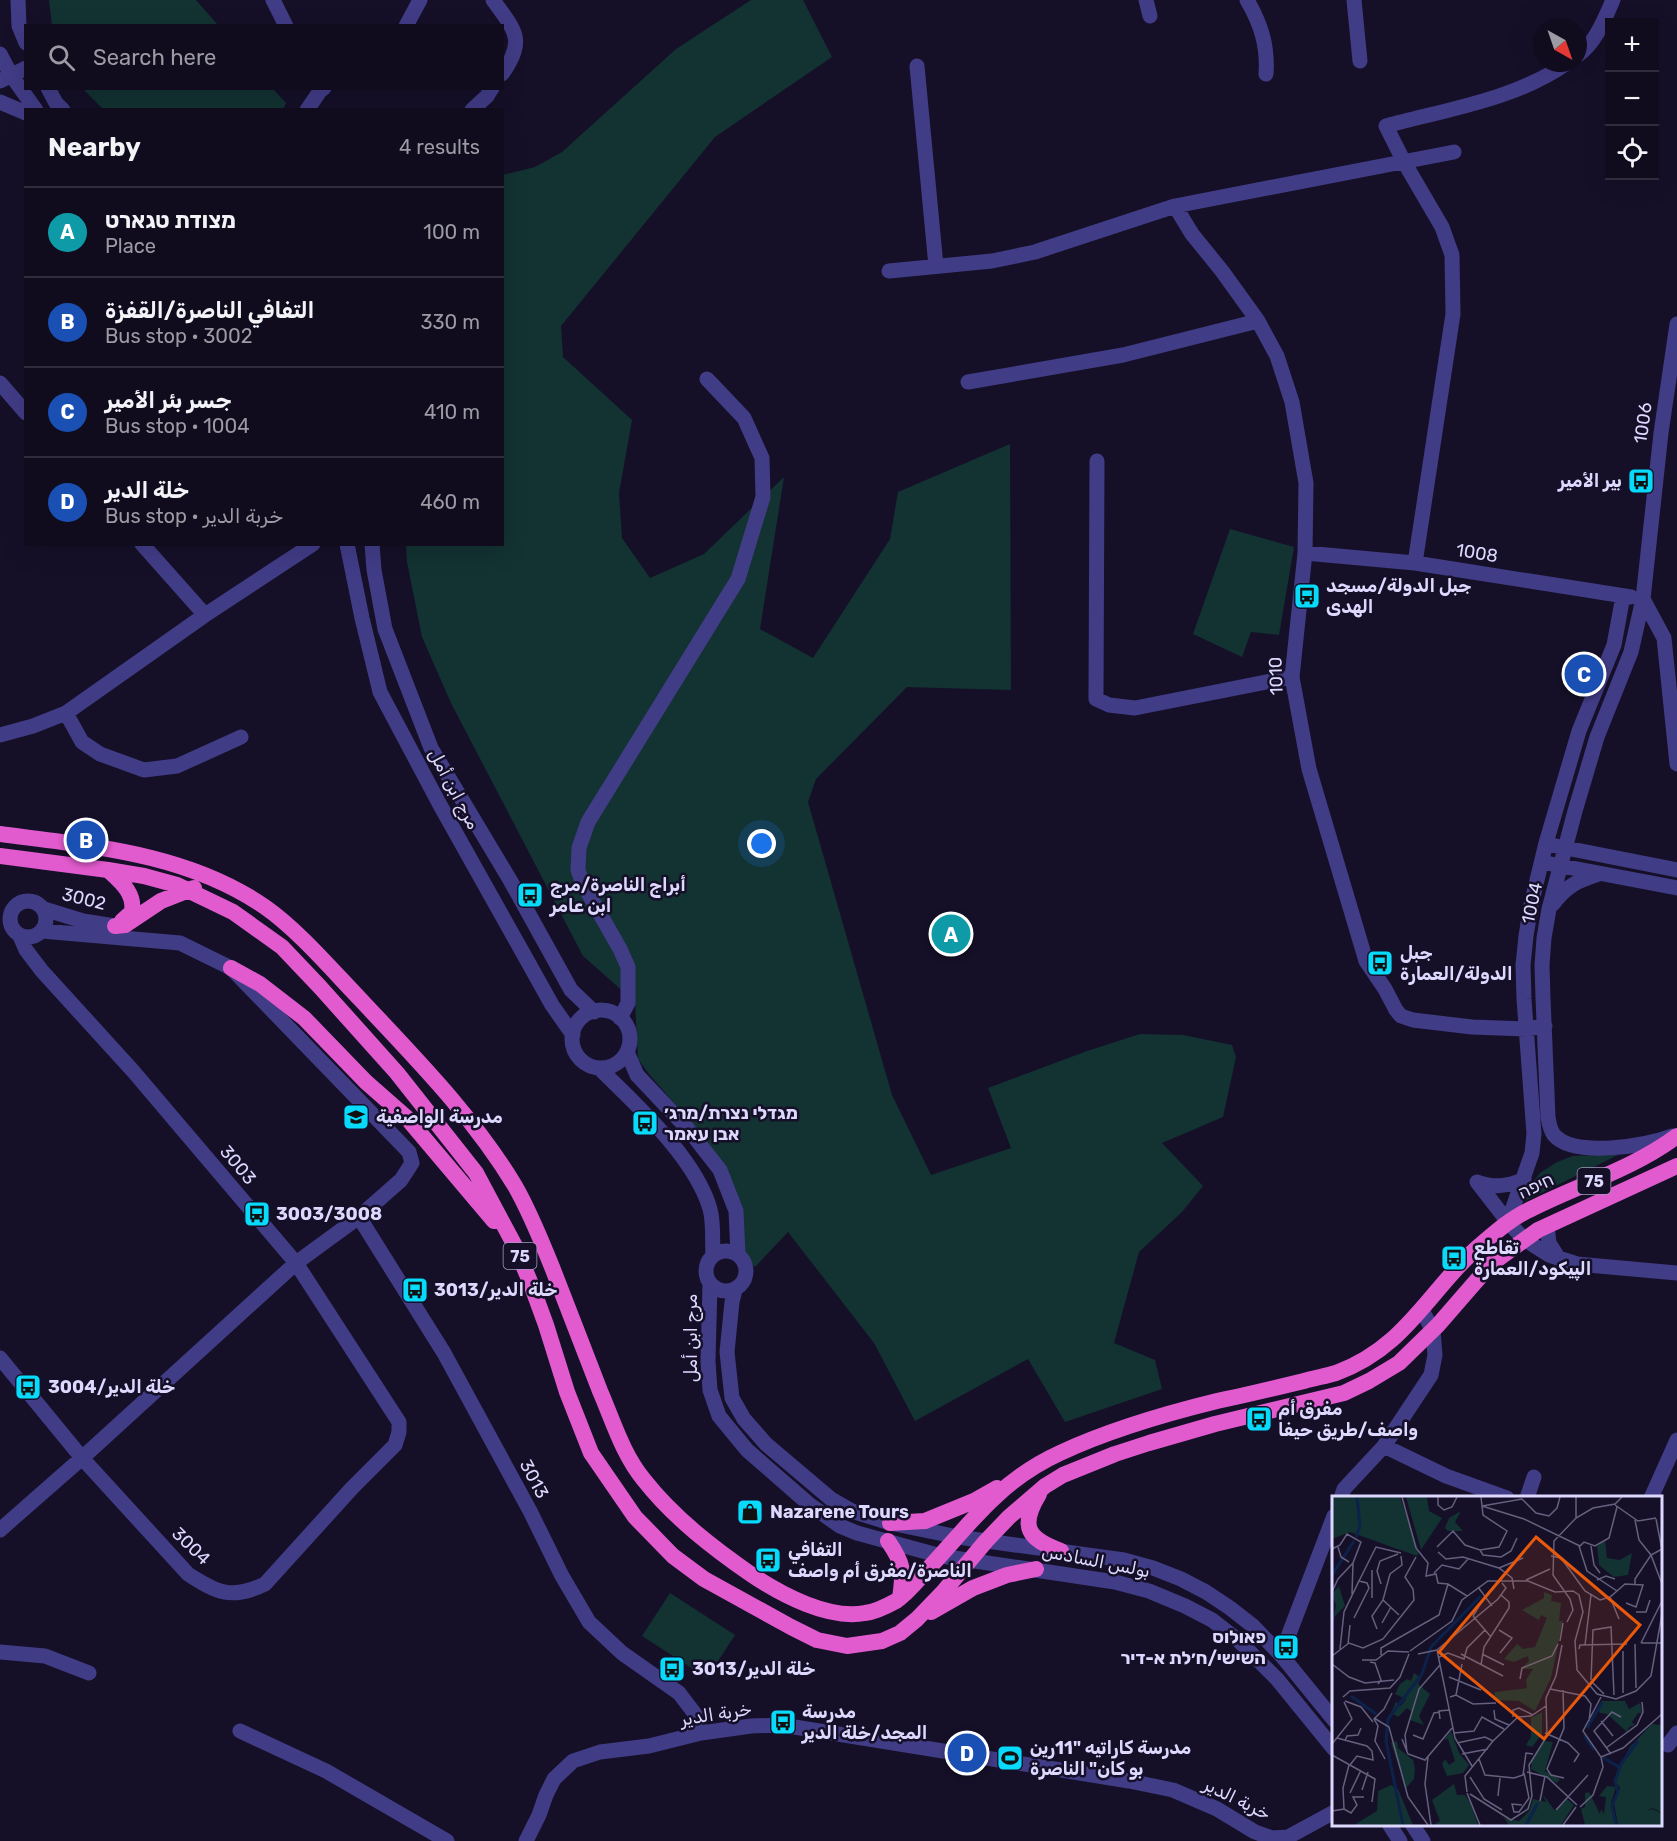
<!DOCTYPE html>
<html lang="en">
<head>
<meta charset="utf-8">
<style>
  :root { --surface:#100c1e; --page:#1e1a2b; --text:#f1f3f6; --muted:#9c9ba4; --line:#302c3c; --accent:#1a73e8 }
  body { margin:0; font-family:Rubik,Vazirmatn,Heebo,sans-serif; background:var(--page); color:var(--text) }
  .controls { position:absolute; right:18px; top:18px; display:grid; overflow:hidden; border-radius:0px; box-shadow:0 6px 24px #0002 }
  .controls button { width:54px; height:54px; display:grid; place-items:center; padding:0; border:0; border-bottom:2px solid var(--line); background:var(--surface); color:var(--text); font:30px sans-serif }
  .compass { position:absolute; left:1533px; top:18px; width:54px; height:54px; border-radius:50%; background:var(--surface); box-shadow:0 6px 24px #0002; rotate:140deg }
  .you { position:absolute; left:762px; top:844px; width:21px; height:21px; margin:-15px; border:4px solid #fff; border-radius:50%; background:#1a73e8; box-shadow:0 0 0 9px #1a73e833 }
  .badge { display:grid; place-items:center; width:39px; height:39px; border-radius:50%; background:var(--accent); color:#fff; font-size:20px; font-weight:700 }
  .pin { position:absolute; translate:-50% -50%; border:3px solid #fff; box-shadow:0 2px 6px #0006 }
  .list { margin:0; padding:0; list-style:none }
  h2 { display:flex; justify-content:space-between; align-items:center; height:78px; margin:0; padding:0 24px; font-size:26px }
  h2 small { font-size:20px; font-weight:400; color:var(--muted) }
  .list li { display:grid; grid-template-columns:39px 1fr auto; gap:18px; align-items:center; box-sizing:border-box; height:90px; padding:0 24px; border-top:2px solid var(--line) }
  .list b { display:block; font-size:22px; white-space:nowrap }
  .list p { margin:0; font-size:20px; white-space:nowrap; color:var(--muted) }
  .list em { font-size:20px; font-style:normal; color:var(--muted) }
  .icon { flex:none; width:33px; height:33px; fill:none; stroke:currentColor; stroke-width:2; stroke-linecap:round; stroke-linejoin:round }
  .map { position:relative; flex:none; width:1677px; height:1841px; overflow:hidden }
  .search { position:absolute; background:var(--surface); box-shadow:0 6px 24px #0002; left:24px; top:24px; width:480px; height:66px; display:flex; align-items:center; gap:15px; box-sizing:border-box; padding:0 21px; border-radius:0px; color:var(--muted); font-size:22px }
  .panel { position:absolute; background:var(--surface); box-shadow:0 6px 24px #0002; left:24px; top:108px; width:480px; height:438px; border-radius:0px }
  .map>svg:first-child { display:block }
  .green { fill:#133232 }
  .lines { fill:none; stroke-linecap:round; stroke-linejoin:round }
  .minor { stroke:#413c86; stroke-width:15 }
  .tertiary { stroke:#413c86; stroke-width:15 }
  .trunk { stroke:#e25bce; stroke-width:16 }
  .labels { text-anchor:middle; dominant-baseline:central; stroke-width:5; stroke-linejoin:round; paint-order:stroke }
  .shield { fill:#151028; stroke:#a19cbe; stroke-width:1.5 }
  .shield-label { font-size:16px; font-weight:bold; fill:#ddd8fe }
  .street-label { font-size:18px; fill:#ddd8fe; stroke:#151028 }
  .poi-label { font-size:18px; font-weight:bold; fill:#ddd8fe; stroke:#151028; text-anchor:start }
  .inset-river { fill:none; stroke:#0d224a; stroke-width:3 }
  .inset-road { fill:none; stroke:#65607e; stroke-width:1.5 }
  .view { fill:#e8590c; fill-opacity:0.15; stroke:#e8590c; stroke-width:3 }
  .inset-edge { fill:none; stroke:#ddd8fe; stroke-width:3 }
</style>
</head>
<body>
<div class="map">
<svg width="1677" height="1841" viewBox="0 0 1677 1841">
  <rect width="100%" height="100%" fill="#151028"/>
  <path class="green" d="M49,0H196L218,25H52Z
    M751,0H803L832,57L715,137L561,326L563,357L632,420L619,493L622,538L650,578L704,554L784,477L760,629L813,658L890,539L898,492L1010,444L1011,690L907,687L816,779L808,802L892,1095L931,1175L1011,1148L988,1088L1087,1051L1140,1034L1183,1035L1232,1045L1236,1057L1223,1117L1162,1143L1203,1186L1182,1212L1139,1252L1114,1343L1155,1360L1162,1389L1065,1422L1028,1359L915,1421L874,1343L788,1232L755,1267L740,1251L737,1202L687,1118L649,1074L638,1059L635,1002L583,956L451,703L422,637L407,562L406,545L502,544L503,175L535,167L562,152L676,49Z
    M83,89H273L286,103L283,110L103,109Z
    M1230,529L1294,547L1279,635L1251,632L1242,657L1193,634Z
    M1620,1154L1525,1201L1532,1183L1540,1173L1557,1162L1573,1156Z
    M670,1593L735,1635L707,1678L642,1636Z"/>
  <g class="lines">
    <path class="minor" d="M273,0L286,26
      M493,0C514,30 527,39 502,74
      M1146,0L1150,16
      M1247,0C1261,24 1268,46 1266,74
      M1354,0L1360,61
      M406,26L420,0
      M1578,55C1596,42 1604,20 1613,0
      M917,66L936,266
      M0,81L26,68
      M307,110L320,91L324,88
      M472,110L487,96L492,88
      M1175,206L1192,234L1222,271L1258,321L1277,356L1292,402L1306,483L1305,553L1292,677L1309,769L1366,961L1385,989L1396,1010L1401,1016L1413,1020L1472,1027L1526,1029L1545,1026
      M889,271L992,261L1035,252L1175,206L1454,152
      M968,382L1123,355L1258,321
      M0,383L26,413
      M1097,461L1096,699L1109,705L1135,708L1292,677
      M142,544L205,615
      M1305,553L1415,563L1631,597
      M1415,563L1453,314L1452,255L1442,227L1404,162L1386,126C1444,110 1517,99 1567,63
      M1643,599L1664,638L1677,764
      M66,713L82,742L100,754L144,770L177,766L241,737
      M0,735L33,726L66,713L205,615L313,544
      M1556,846L1677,870
      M1551,864L1677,888
      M10 919a18 18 0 1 1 36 0a18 18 0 1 1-36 0Z
      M1553,904C1567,885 1578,881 1599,874
      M44,909L83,921L115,926
      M620,1018L628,1003V967L620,949L583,884L578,870L579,848L588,822L738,579L763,497L762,458L744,418L707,379
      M1672,1136C1646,1146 1574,1158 1554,1135C1550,1130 1549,1123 1548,1117L1543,998L1542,965L1544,938L1549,909L1575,811L1597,737L1631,652L1643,599L1661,433L1677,324
      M1477,1182L1508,1222L1524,1239L1549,1255L1577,1264L1677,1273
      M1477,1182C1494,1188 1508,1187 1524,1179
      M359,1217L444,1353L530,1511L562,1576L589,1622L622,1653L679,1693L695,1714L701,1733
      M1508,1222L1532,1153L1534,1134L1524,999L1523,965L1526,936L1531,905L1546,843L1579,731L1614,645L1623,596
      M1547,1226L1549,1243L1559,1259
      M0,1358L82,1458L188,1574C217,1593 232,1600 265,1584L352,1488L395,1445L399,1432V1422L296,1263L133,1071L42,971L26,950L20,936
      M1384,1446L1446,1476L1507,1498
      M1341,1498L1344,1489L1384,1446L1431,1375L1435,1355L1433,1331L1422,1310
      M1527,1498L1534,1477
      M1651,1498L1677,1440
      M0,1530L82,1458L296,1263L359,1217L401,1180L412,1163L409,1152L231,968L180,943L42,931
      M0,1652L45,1656L89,1673
      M1281,1655L1334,1516
      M240,1731L326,1771L447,1841
      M1668,1745L1677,1733
      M526,1841L539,1815L546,1795L554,1779L573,1761L600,1752L649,1746L701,1733L751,1726L782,1725L1129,1781L1173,1790L1217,1809L1255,1832L1272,1838L1288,1837L1334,1812"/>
    <path class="tertiary" d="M18,0L19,26L26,43
      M0,54L11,75L36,110
      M48,88L56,103L63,110
      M0,102L26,113
      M347,544L362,618L380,692L440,805L528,962L552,1005L573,1035
      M372,544L374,570L385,629L431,748L510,880L571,990L594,1012
      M572 1039a29 29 0 1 1 58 0a29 29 0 1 1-58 0Z
      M627,1052L637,1075L688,1129L720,1170L736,1211L738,1254
      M599,1068C637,1106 695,1157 710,1209C714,1223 712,1241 713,1256
      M706 1271a20 20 0 1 1 40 0a20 20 0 1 1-40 0Z
      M710,1284L708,1361L710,1390L719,1416L747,1450L810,1505L840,1526L857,1533L941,1556L1115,1582L1149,1591L1185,1606L1212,1620L1239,1641L1277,1679L1334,1749
      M735,1290L732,1302L727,1352L732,1398L744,1419L766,1444L831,1499L852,1511L890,1523L958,1537L1124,1560L1153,1568L1181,1579L1206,1592L1230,1608L1253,1626L1281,1655L1334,1720
      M1389,1824L1400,1841
      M1412,1824L1423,1841"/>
    <path class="trunk" d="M0,834C91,846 187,853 265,907C298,930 332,970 360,999C416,1059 473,1116 515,1186C530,1212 541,1240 552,1267C568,1308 584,1350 600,1391C613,1421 623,1455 644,1480C674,1518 713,1548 752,1575C782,1595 829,1620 865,1613C875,1612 887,1606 896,1601C908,1593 918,1580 927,1570C950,1546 971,1519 995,1497C1014,1479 1036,1464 1060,1453C1109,1430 1164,1414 1217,1401C1246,1395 1275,1388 1304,1381C1314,1378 1326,1376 1336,1373C1408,1347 1430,1287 1484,1242C1498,1230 1512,1218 1529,1210C1578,1185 1633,1169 1677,1136
      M0,856L108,870L144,876L177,885L233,912L282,947L320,987L397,1073L476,1173L515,1246L531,1284L546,1325L567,1392L591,1453L635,1517L673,1556L704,1579L791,1627L817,1640L847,1646L882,1641L900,1633L917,1619L944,1591L986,1541L1009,1517L1045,1486L1063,1475L1115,1454L1149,1443L1215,1424L1344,1393L1369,1381L1399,1363L1438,1325L1491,1264L1538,1230L1677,1166
      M108,870C121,882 135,893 132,912L122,921
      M115,926L125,925L161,901L194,888
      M231,968L260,984L304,1018L366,1082L407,1118L494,1221
      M1039,1494C1019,1527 1028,1539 1061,1551
      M890,1523L925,1521L974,1501L997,1488
      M888,1541C904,1564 904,1571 900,1598
      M931,1612L973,1588L1007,1575L1036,1569"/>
  </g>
  <defs>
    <symbol id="bus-square" viewBox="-11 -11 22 22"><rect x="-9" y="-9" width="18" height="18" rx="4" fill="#07dafb" stroke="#151028"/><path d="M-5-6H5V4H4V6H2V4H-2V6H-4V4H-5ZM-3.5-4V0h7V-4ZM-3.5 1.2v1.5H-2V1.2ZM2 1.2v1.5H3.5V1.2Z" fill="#111"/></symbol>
    <symbol id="school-square" viewBox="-11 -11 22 22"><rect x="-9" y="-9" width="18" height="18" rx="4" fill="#07dafb" stroke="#151028"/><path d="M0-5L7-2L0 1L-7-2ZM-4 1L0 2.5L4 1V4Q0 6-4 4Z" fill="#111"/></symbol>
    <symbol id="shop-square" viewBox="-11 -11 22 22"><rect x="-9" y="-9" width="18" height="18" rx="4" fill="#07dafb" stroke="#151028"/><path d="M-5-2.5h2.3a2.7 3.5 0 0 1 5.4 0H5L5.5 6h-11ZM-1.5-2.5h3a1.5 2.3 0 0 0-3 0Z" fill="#111"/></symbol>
    <symbol id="stadium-square" viewBox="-11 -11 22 22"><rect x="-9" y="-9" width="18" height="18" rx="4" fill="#07dafb" stroke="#151028"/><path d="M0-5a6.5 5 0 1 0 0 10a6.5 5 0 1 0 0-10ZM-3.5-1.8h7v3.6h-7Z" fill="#111"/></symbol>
  </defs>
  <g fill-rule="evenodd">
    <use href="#bus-square" x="1626" y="466" width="30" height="30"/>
    <use href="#bus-square" x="1292" y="581" width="30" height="30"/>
    <use href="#bus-square" x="515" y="880" width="30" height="30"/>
    <use href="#bus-square" x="1365" y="948" width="30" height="30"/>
    <use href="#school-square" x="341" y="1102" width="30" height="30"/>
    <use href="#bus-square" x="630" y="1108" width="30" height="30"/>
    <use href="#bus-square" x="242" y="1199" width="30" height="30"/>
    <use href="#bus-square" x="1439" y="1243" width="30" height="30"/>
    <use href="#bus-square" x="400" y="1275" width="30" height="30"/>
    <use href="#bus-square" x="13" y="1372" width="30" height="30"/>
    <use href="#bus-square" x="1244" y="1404" width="30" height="30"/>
    <use href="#shop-square" x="735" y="1497" width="30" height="30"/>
    <use href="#bus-square" x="753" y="1545" width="30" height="30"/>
    <use href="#bus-square" x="1271" y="1632" width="30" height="30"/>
    <use href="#bus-square" x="657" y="1654" width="30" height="30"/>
    <use href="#bus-square" x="768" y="1707" width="30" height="30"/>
    <use href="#stadium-square" x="995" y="1743" width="30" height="30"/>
  </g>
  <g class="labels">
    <g class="shield">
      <rect x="1577.5" y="1168" width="33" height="26" rx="4.5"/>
      <rect x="503.5" y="1243" width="33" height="26" rx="4.5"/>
    </g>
    <g class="shield-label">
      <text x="1594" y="1181">75</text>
      <text x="520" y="1256">75</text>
    </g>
    <g class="street-label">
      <text transform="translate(1643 423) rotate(-82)">1006</text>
      <text transform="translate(1477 553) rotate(9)">1008</text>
      <text transform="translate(1276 676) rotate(-92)">1010</text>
      <text transform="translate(454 789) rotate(62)">مرج ابن أمل</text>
      <text transform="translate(84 899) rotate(14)">3002</text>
      <text transform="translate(1532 903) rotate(-78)">1004</text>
      <text transform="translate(238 1165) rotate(50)">3003</text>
      <text transform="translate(1536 1186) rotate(-25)">חיפה</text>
      <text transform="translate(691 1338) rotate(-90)">مرج ابن أمل</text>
      <text transform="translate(534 1479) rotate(62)">3013</text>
      <text transform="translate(191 1546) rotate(44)">3004</text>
      <text transform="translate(1096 1561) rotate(11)">بولس السادس</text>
      <text transform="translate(716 1714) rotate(-9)">خربة الدير</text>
      <text transform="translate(1237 1799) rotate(26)">خربة الدير</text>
    </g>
    <g class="poi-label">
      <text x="1622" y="481" text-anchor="end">بير الأمير</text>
      <text x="1326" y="586">جبل الدولة/مسجد<tspan x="1326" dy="21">الهدى</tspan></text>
      <text x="550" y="885">أبراج الناصرة/مرج<tspan x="550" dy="21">ابن عامر</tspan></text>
      <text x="1400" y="953">جبل<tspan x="1400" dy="21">الدولة/العمارة</tspan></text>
      <text x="664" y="1113">מגדלי נצרת/מרג׳<tspan x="664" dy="21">אבן עאמר</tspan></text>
      <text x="376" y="1117">مدرسة الواصفية</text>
      <text x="276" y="1214">3003/3008</text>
      <text x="1474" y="1248">تقاطع<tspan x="1474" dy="21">الپيكود/العمارة</tspan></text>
      <text x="434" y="1290">خلة الدير/3013</text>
      <text x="48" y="1387">خلة الدير/3004</text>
      <text x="1278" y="1409">مفرق أم<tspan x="1278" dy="21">واصف/طريق حيفا</tspan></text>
      <text x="770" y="1512">Nazarene Tours</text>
      <text x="788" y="1550">التفافي<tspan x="788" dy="21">الناصرة/مفرق أم واصف</tspan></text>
      <text x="1266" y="1637" text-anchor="end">פאולוס<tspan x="1266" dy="21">השישי/ח׳לת א-דיר</tspan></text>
      <text x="692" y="1669">3013/خلة الدير</text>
      <text x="802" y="1712">مدرسة<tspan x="802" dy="21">المجد/خلة الدير</tspan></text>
      <text x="1030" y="1748">مدرسة كاراتيه "11رين<tspan x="1030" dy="21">بو كان" الناصرة</tspan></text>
    </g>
  </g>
  <g transform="translate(1332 1496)">
    <rect width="330" height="330" fill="#151028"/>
    <path d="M0,1H68L87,56L85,60L18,36L0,43ZM74,1H95L97,15L110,22L89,54ZM129,15L123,26L131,35H116L113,32L117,22ZM273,44L275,62L288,64L300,57L296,79L282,81L267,69L265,50ZM7,90L13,110L3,120L0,130L4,109L0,98ZM212,96L220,99L219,105L229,107L227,125H231L219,182L203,215L187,205L161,204L163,196L195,192L194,184L201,173H188L197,165L196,160L182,166L172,163L185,148L191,153L203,151L215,122L209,119L207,124L190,114L212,102ZM82,177L89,182L86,188L98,198L87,220L92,229L78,224L79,215L75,212L66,221L59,217L64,206L69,210L74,203L63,198L68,188L75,183L79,185ZM270,205H293L297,213L308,207L310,217H306L300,226L303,229L297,231L295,236L275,218L268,217L266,211ZM210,216V238L200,251L194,249L199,241V222ZM320,228L330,229V317L321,312L313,315L321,313L330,318V329H286L282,307L288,292L284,286L288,271L298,251ZM119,235L127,257L137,269L131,277L115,280L110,268L113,263L117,269L123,265L116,243L112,244ZM65,245L66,252L81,264L83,272L82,283L74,292L59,247ZM213,245L221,246L213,275L228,283L225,287L199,273L200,263ZM122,288L125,299H133L139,308L146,329H101L108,325L100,304ZM59,289L66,293L81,329H22L45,315L46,295ZM275,290L284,291L279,307L284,329H253L249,313L253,311V297L257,296L268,318L269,313L272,318L274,301L267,300ZM210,297L223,315L235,303L242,309L229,329H177L172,322L187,325L197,315L201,303L214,306Z" fill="#133232"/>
    <path class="inset-river" d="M24,41L28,30L25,1M0,79L22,45M19,200L44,218M255,232L270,207M252,239L262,254M270,261L287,271M71,329L54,245L56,223L90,178L99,151L149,100M194,329L206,307M284,329L280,310L286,296L283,285L289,268L306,245"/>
    <path class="inset-road" d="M70,1L84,52L96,67L94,80L104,78L106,87L116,88L135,100M106,1V9L112,14L120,11L125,1M283,9L306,25L324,22M150,10L192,23L248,50L252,46L263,50L277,42L285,11M150,10L190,3L204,17L217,20L225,12L228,1M244,22V1M324,23L330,54M303,24L307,44L319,59L330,88M247,50L255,75L285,95M259,50L262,69L268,77M6,51L9,61L17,66M105,51L121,35L133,49L148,54L167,51L175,35L151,19L149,1M0,53L8,49L15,38L29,46L21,67L20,98M148,54L151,59L169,61L179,55L185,42M106,56L114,63L131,61L167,72L180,82L182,93M219,60L229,62L253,95L268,104L278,101L293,88L311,89L304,111L294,107M167,72L191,62M102,77L110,69L127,73L136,63M194,84L218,73M265,84L274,80L283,83M27,85L44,51L69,57M49,88L45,75L48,65L66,58M303,88V83L319,59L330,53M146,91L160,110M0,96L6,83L21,67M278,101L287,123M40,102V74M51,104L67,119M304,116H314L318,104M141,120L159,141M141,120L152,102M235,126L241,114L238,103L221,79L222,45L244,22L261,12L283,8L290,1M50,127L59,111M45,133L40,120L51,104L58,78L70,69L69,60M167,134L180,142L168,157M228,145L231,127M309,147L330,105M309,147H330M16,148L18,129M303,148L304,192M253,149L259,99M8,153L12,116L27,85L35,87L37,92L22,122M247,153L248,149L295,148M78,155L120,125L130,104L156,85H196L223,96L241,95L247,99L251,116L243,145L245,174L265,198L284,203L304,195L319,180L330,118M86,158L105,154M129,158L171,180M150,158L172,169M49,159V152L107,119L116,88M0,160L17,147L31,152L51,143L82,104L81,93L73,81L84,61M107,161L116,157L132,163L135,152L153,134M30,164H44L56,155L77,156M38,166L43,167L49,184L46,188M0,168L17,181L33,187L62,184M149,169L152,151L177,112V106L169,99M117,181L149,194M188,183L190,172L220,160L226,148M259,184L261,134L279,131L282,199M259,185L272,198M218,193L253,200L259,208L257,225M231,194L232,232L215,273L219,279L232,282M291,197V155M124,199L130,168M11,201L18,195L58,192L68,181L77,158M118,201L124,199L141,208L164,207M13,205L29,211L41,226M162,214L163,223L177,229M181,221V214L187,212L201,219M42,222L57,231L76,301L96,329M108,223L107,215L118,214M269,225L281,240M122,237L142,235L150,221L172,233M213,237L236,247L247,258L242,266M81,239L91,243L102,217L108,216M5,242L35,250L40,255L41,264L25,260L18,269M70,243L76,258L93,264L120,232M13,245L15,240L26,239L29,232M125,247L153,241L161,245M0,248L20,223L12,206M274,252L305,229L311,216L310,206M75,256L73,239L87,193L108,169M130,258L156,253M279,258L262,235L280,216L289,221M0,259L43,283L40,306M96,261L93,288L99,329M269,261L291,252L330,218M53,263L43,245L46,230L42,223L52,213L60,197M147,263L153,279L182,282L191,279L194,257L201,258M140,270L123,242L105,154L166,103L174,92L170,87M195,276L215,281L245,309M138,281L152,303L170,314M30,294L36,276M135,296L133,280L161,245L186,221L199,220L214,210M18,297L29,274M135,297L148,329M138,298L179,324L196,313L200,300L197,269L215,240L214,202L224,180L230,149M166,300L168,282M208,305L213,280M190,309L180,308L182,316H187L197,302L192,277M248,311L261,299L271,271L269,261L251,235L269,201M12,313L19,317L25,309L21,301H32M224,314L256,279M0,315L12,313L11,292L17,269M231,329L244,311"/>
    <path class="view" d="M204,41L308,129L212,243L107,156Z"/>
    <rect width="330" height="330" class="inset-edge"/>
  </g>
</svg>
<div class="controls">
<button>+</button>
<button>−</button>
<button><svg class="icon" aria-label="locate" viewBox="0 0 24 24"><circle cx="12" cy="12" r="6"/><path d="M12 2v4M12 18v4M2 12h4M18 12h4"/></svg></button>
</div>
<svg class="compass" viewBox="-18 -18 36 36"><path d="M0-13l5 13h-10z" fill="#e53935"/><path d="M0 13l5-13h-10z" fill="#9c9ba4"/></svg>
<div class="you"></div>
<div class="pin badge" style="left:951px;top:934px;background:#0f9aa8">A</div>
<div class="pin badge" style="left:86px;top:840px;background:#1a4fb4">B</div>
<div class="pin badge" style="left:1584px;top:674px;background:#1a4fb4">C</div>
<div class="pin badge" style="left:967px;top:1753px;background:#1a4fb4">D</div>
<div class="search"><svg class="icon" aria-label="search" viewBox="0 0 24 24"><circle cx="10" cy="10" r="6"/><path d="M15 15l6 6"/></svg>Search here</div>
<section class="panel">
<h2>Nearby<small>4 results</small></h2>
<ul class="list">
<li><span class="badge" style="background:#0f9aa8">A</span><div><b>מצודת טגארט</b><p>Place</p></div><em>100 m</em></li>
<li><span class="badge" style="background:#1a4fb4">B</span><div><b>التفافي الناصرة/القفزة</b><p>Bus stop · 3002</p></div><em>330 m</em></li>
<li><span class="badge" style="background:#1a4fb4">C</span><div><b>جسر بئر الأمير</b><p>Bus stop · 1004</p></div><em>410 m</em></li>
<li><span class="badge" style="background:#1a4fb4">D</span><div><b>خلة الدير</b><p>Bus stop · خربة الدير</p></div><em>460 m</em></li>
</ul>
</section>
</div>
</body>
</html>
